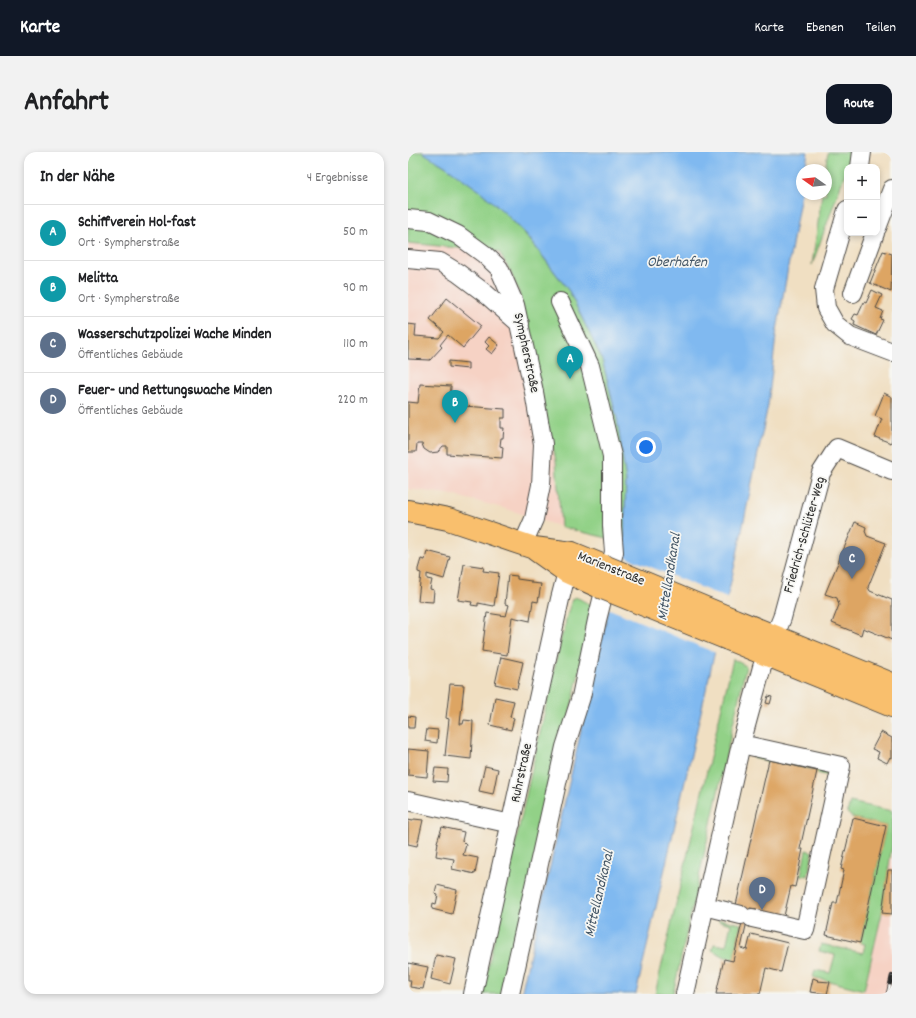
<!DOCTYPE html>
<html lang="de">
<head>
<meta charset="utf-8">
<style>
  :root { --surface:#fff; --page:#f2f2f2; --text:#202124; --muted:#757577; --line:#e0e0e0; --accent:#111827 }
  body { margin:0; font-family:Dekko,sans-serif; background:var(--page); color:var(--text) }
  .controls { position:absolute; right:12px; top:12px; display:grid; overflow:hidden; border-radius:8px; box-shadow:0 2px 6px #0003 }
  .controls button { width:36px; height:36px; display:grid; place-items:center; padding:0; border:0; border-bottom:1px solid var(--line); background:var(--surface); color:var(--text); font:20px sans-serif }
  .compass { position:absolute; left:388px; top:12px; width:36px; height:36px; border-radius:50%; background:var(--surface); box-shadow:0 2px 6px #0003; rotate:285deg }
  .you { position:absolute; left:238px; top:295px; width:14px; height:14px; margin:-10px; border:3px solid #fff; border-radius:50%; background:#1a73e8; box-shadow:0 0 0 6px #1a73e833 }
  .badge { display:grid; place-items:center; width:26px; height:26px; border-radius:50%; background:var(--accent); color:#fff; font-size:13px; font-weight:700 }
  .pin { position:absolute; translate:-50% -33px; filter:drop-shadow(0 1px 2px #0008) }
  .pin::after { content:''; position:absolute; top:21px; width:14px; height:12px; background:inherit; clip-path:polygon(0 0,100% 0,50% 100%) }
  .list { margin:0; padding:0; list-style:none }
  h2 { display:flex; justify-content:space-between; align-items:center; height:52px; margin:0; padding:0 16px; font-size:17px }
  h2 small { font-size:13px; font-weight:400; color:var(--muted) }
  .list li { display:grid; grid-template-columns:26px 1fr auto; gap:12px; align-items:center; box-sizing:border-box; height:56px; padding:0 16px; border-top:1px solid var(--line) }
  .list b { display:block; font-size:15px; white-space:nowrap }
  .list p { margin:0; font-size:13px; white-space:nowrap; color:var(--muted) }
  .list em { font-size:13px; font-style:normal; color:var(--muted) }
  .map { position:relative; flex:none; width:484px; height:842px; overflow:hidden; border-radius:12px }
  header { display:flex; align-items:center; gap:24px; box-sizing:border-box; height:56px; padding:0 20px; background:var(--accent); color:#fff }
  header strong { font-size:19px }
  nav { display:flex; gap:22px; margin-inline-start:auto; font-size:14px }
  .intro { display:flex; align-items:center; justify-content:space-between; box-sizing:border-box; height:96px; padding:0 24px }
  h1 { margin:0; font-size:28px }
  .button { padding:10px 18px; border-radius:12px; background:var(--accent); color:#fff; font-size:14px; font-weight:700 }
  main { display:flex; gap:24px; padding:0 24px }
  aside { flex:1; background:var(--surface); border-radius:12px; box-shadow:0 2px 6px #0003 }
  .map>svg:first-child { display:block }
  .built { fill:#f6d2c4 }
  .green { fill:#92d187; stroke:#5e7e59 }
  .water { fill:#80b9f0; stroke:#56728e }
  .pier { fill:#f0dfc2 }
  .building { fill:#dda563 }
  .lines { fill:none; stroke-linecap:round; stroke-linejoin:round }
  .minor-casing { stroke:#494642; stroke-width:20 }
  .major-casing { stroke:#494642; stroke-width:24 }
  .minor { stroke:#fff; stroke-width:18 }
  .major { stroke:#f9bf6d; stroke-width:22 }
  .rail-casing { stroke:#2b2b2b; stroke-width:4.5 }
  .rail { stroke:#f6f6f2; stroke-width:3; stroke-dasharray:9; stroke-linecap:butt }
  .major-bridge-casing { stroke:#494642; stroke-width:24; stroke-linecap:butt }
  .major-bridge { stroke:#f9bf6d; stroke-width:22 }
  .labels { text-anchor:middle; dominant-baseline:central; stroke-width:3.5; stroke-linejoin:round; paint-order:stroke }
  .street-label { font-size:14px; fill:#2b2b2b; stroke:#f6f6f2 }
  .water-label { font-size:15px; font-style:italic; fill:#445666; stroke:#f6f6f2 }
</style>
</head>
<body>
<header>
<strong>Karte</strong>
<nav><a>Karte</a><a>Ebenen</a><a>Teilen</a></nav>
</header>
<div class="intro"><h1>Anfahrt</h1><a class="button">Route</a></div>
<main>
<aside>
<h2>In der Nähe<small>4 Ergebnisse</small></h2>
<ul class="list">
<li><span class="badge" style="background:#0f9aa8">A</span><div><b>Schiffverein Hol-fast</b><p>Ort · Sympherstraße</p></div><em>50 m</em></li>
<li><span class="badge" style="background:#0f9aa8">B</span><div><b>Melitta</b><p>Ort · Sympherstraße</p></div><em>90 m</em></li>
<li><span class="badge" style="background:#5c6f8a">C</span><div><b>Wasserschutzpolizei Wache Minden</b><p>Öffentliches Gebäude</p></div><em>110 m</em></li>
<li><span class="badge" style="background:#5c6f8a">D</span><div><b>Feuer- und Rettungswache Minden</b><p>Öffentliches Gebäude</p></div><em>220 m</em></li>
</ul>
</aside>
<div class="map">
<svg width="484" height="842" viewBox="0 0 484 842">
  <rect width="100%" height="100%" fill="#f6f6f2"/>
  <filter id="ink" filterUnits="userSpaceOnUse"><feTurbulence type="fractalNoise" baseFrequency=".025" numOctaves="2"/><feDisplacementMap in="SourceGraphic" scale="8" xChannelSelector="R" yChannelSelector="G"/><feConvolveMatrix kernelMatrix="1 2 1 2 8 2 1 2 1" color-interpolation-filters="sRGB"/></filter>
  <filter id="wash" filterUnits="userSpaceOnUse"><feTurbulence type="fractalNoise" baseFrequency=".012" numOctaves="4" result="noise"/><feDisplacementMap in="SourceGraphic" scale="16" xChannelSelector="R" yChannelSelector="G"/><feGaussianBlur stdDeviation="0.9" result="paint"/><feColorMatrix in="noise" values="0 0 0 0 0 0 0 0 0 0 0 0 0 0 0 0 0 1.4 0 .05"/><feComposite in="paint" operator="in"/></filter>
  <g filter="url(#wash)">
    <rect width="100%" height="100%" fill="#f0dfc2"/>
    <path class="built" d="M0,91L91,100L103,121L111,141L121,178L148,309L153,375L99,357L40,342L0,337Z
      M482,705H484V842H455L474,761Z"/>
    <path class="green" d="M0,0H15L46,20L72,39L95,59L118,83L161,139L194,207L209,267L218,329L216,390L153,375L148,309L111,141L103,121L91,100L0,91Z
      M420,0H441L439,16L404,113L414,42H418L417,18Z
      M167,445L172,447L186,455L98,842H74L154,482L156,481L158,467L164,447Z
      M325,507L338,514L265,842H247Z
      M347,603L421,621L422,623L421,624L409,621V619L361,608L360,610L346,606L345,604Z
      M442,650L484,659V693L474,761L456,838L405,825L407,818L422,821L427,803L411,799L413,792L455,801L457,792L452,791L478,674L445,666L439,661Z
      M398,698L405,700L400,724L393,723Z
      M311,767L333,772L326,806L317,805L304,798L306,792L318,794L323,772L311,769Z"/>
    <path class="water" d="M14,0H400L397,18H394V36L368,184L360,253L327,412L228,842H113L216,390L218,329L209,267L194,207L161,139L118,82L98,62L72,39L37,14Z"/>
    <path class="pier" d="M211,402L321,447L308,501L199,456Z"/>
    <g id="blocks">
      <path class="building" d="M475,99L484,102L483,140L462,131Z
        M464,138L474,143L468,156L475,159L472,167L475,168L468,183L446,173L447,169L444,167L447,162L450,163L456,150L458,151Z
        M39,146L73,174L55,196L40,183L32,193L34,195L22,208L0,207V172L8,173L7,184L31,186L36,180L22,168Z
        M81,185L91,193L84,202L78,197L81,194L77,190Z
        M41,209L60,211V217L41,215Z
        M12,232L43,234L42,253L97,257V266H93V276H96L95,286H93L92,294L95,295L94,306L39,302V294H35L30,300L22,301L16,297L14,292H9L8,300H0V250L10,251Z
        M476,241L484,245V287L483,291L467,285L474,267L467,264Z
        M447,370L458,375L457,379L459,384L478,391L460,435L462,439L484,448V488L455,476L453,483L424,471L431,453L429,446L417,442Z
        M19,399L42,405L36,427L19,422V427L24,428L22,437L26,438L25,450L10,449L13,421L10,420V417L13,407L17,408Z
        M56,412L76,415L75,419L91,421L86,454L70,451V454L63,453L64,450L50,448Z
        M100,423L109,424V427L123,429V431L133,432L130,450L125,449L122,469L104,465L99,503L74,499L79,461L98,464L101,453L97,452Z
        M93,505L115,510L109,537L87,532Z
        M42,532L56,533L52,572H55L56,568L65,569L63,607L37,604L41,567L38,566Z
        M360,544L364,545L362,552L358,551Z
        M87,545L106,549L102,565L106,566L103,578L82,573Z
        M0,564L7,565L6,576H0Z
        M19,577L30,578L29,591L17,589Z
        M473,580L484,586V606L482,605L479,611L469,606L471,600L464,597Z
        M0,597L21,599L19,625L0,623Z
        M361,608L409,619L392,697H395L389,726L387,735L383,734L376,764L348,758L349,757L342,756L333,796L339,798L343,782L380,791L373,820L358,816L352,842H308L316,807L325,809L337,758V755L328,753Z
        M77,614L90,617L85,642L71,639Z
        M27,616L40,617L39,630L25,629Z
        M445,666L478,674L452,791L418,783L425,751H429L436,718L433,717Z
        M6,667L15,668L9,694L0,692V668L5,669Z
        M34,675L56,680L54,689L58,693L55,703L70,706L67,722L44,717L46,707L28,704L30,691L29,690Z
        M480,718H484V762L474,761Z
        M29,733L49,738L44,762L24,757L25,751L28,752L30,743L27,742Z
        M28,803L48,807L42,832L23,827Z
        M0,811L20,815L15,837L2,835L3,828H0Z
        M405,826L410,828L409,829L422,830L419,842L402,840Z"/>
    </g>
  </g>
  <g filter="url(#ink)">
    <use href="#blocks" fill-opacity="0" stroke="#494642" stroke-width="1"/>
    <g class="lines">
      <defs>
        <path id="minor" d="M452,15L454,0
          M439,58L416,137L418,156L427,172L442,184L484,200
          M0,67L21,69L50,83L76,102L91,116L107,153L126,240L135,292L133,333L126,367L115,392
          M469,76L484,37
          M0,107L32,110L50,121L78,142L112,172
          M445,141L467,81
          M333,592L433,614L397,778L344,766
          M0,649L103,672
          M297,754L333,763
          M65,842L152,447L162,408
          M102,842L157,595L173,545L189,468L206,400L204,374V304L182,214L152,150
          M277,842L333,592L354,515L374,466L413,321L429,296L484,319"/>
        <path id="major" d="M0,359L40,367L126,396L164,401L196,414
          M128,398L159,420L192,435
          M324,467L484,532
          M320,487L484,554"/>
      </defs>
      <use href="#minor" class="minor-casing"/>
      <use href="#major" class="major-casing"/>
      <use href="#minor" class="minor"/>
      <use href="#major" class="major"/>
      <defs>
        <path id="rail" d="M480,842L484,824"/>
      </defs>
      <use href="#rail" class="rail-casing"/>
      <use href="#rail" class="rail"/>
      <defs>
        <path id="major-bridge" d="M196,414L324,467
          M192,435L320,487"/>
      </defs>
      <use href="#major-bridge" class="major-bridge-casing"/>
      <use href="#major-bridge" class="major-bridge"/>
    </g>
  </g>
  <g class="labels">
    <g class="street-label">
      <text transform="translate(118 201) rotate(78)">Sympherstraße</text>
      <text transform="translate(397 383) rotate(-74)">Friedrich-Schlüter-Weg</text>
      <text transform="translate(203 417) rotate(22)">Marienstraße</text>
      <text transform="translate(114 621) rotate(-78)">Ruhrstraße</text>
    </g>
    <g class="water-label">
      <text x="269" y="111">Oberhafen</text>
      <text transform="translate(262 425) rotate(-81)">Mittellandkanal</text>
      <text transform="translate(192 742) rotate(-77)">Mittellandkanal</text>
    </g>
  </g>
</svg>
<div class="controls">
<button>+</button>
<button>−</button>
</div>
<svg class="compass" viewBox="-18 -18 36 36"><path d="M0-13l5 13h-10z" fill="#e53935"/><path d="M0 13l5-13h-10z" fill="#757577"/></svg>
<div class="you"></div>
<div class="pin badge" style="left:162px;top:227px;background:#0f9aa8">A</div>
<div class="pin badge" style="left:47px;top:271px;background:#0f9aa8">B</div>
<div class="pin badge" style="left:444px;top:427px;background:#5c6f8a">C</div>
<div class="pin badge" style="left:354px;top:758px;background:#5c6f8a">D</div>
</div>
</main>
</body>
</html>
